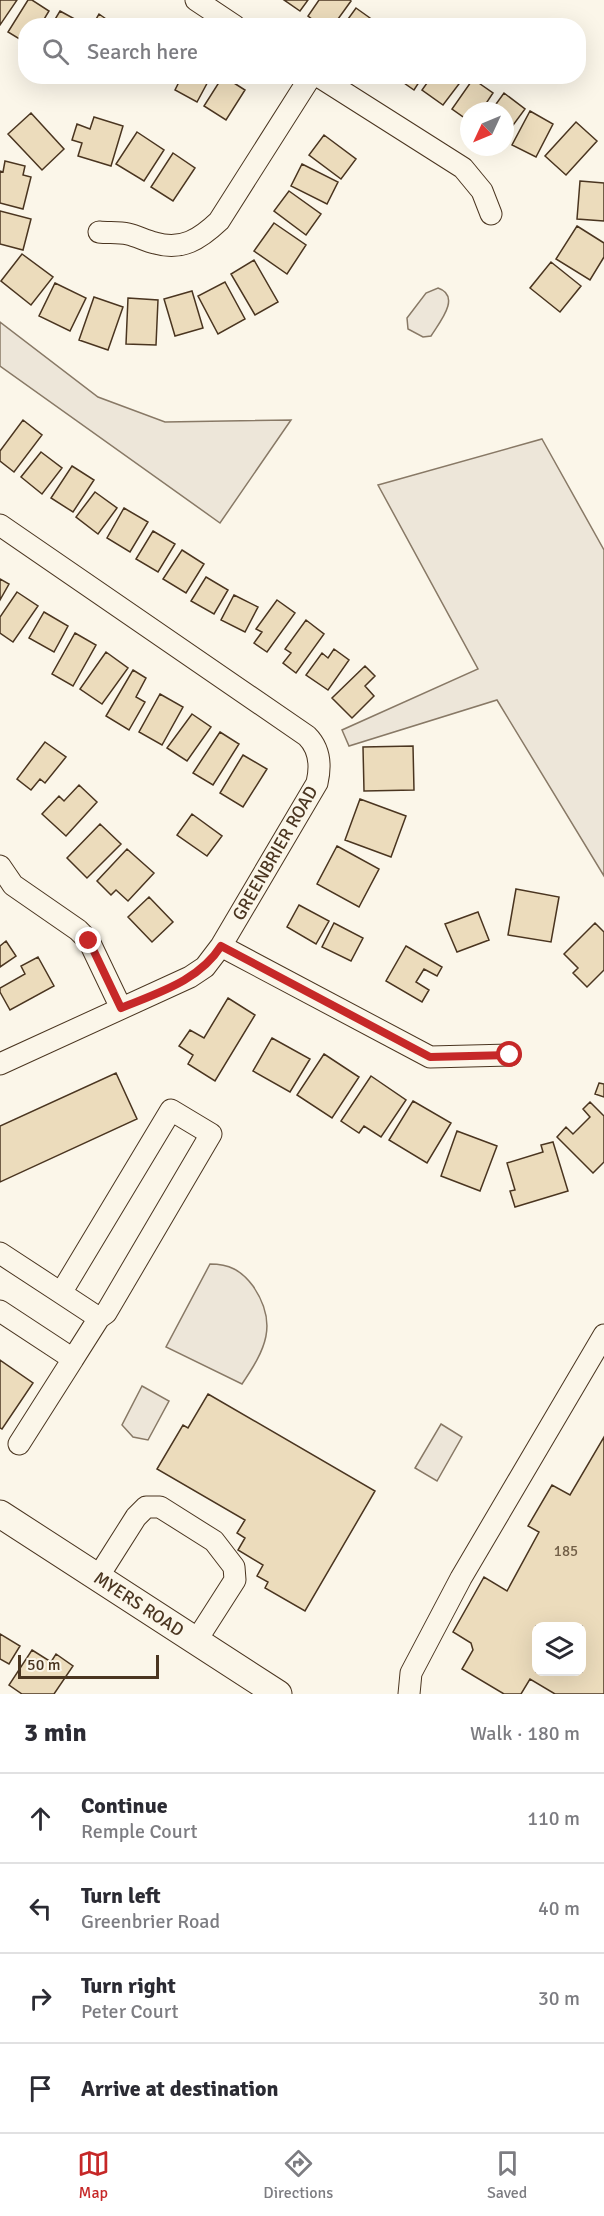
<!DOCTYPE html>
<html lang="en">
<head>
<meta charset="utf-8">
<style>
  :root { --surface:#fff; --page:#f7f7f7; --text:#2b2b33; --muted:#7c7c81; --line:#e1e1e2; --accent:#c62828 }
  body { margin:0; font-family:Signika,sans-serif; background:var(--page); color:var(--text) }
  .controls { position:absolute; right:18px; bottom:18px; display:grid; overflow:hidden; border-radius:12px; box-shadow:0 6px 24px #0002 }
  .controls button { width:54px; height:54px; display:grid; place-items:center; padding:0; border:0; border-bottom:2px solid var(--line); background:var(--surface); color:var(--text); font:30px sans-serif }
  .compass { position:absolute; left:460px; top:102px; width:54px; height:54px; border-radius:50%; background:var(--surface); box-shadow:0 6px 24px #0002; rotate:226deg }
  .scale { position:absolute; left:18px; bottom:15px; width:141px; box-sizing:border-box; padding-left:6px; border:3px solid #4a3520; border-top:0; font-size:16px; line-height:21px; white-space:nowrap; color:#4a3520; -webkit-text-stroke:4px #fbf6e9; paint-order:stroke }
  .stop { position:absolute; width:18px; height:18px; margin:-14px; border:4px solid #c62828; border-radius:50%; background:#fff }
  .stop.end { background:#c62828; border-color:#fff; box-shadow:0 2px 6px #0008 }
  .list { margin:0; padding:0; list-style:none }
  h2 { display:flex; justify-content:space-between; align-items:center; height:78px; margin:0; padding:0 24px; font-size:26px }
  h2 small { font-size:20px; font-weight:400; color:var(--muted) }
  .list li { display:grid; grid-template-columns:39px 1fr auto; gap:18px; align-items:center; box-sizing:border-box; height:90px; padding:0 24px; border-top:2px solid var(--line) }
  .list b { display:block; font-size:22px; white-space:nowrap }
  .list p { margin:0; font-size:20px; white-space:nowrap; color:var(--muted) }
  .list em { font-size:20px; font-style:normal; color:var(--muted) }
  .icon { flex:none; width:33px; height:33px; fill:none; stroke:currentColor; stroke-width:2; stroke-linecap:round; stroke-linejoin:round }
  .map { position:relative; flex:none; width:604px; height:1694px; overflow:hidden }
  .search { position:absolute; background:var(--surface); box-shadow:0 6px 24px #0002; left:18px; right:18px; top:18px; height:66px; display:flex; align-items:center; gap:15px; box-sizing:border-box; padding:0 21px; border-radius:24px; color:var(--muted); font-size:22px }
  .sheet { height:438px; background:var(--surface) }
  nav { display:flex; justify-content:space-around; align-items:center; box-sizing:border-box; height:84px; border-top:2px solid var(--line); background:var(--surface); font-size:16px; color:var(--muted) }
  nav a { display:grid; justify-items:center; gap:3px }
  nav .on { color:var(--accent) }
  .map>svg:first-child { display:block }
  .green { fill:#ede6d9; stroke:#887966; stroke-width:1.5 }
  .building { fill:#ecdcbc; stroke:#4a3520; stroke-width:1.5; fill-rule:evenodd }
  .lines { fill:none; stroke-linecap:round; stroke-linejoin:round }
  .minor-casing { stroke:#4a3520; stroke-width:23 }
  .major-casing { stroke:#4a3520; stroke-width:29 }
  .minor { stroke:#fbf6e9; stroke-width:21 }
  .major { stroke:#fbf6e9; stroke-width:27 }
  .route { stroke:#c62828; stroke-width:8 }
  .labels { text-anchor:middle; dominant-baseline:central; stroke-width:4.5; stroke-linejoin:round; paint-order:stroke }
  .number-label { font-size:15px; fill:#725f47 }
  .street-label { font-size:18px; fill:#4a3520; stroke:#fbf6e9 }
</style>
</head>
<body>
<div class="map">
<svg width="604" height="1694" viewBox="0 0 604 1694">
  <rect width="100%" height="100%" fill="#fbf6e9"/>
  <path class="green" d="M438,288C462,296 439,323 431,336L423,337L408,329L407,318L426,293Z
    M0,322L98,397L165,422L291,420L220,523L0,366Z
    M542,439L604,550V876L497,700L349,746L342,730L478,669L378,485Z
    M210,1264C229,1264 241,1270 253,1286C279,1324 265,1350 242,1384L166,1347Z
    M142,1386L169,1401L148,1440L133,1437L122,1425Z
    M441,1424L462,1437L437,1481L415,1468Z"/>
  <path class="building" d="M0,0H17L0,25Z
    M28,0H32L49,11L40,26H26V43L8,32Z
    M284,0H308L300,11Z
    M319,0H350L351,1L333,26H321L308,16Z
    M356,8L377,23L376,26H343Z
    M60,11L82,23L80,26H51Z
    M99,14L116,26H92Z
    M182,76H211L197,102L175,90Z
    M223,76L245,90L226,120L204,106Z
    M394,76H423L414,90Z
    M432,76H465L443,105L422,90Z
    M473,79L493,93L481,111H469V121L452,109Z
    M504,93L525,109L505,136V111H491Z
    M530,111L553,124L536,157L512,145Z
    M31,113L64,149L42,170L8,134Z
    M94,117L123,126L111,166L78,156L82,143L72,140L77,124L90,129Z
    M576,122L597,141L566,175L545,156Z
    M137,132L164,150L144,181L116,164Z
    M324,135L356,159L341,179L309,155Z
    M173,153L195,168L173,201L151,187Z
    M5,161L25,166L23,175L31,177L23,209L0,203V171L3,172Z
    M302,164L338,182L327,204L291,186Z
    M580,181L604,183V221L577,219Z
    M289,191L321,214L306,235L274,211Z
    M0,211L31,219L23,250L0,244Z
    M274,223L306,245L287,274L254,251Z
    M577,226L604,243V257L590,280L556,259Z
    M22,254L53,277L31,305L1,281Z
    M254,260L278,302L255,315L231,274Z
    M551,262L581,286L560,312L530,288Z
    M225,282L245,319L218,334L198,296Z
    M55,283L86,298L70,331L39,316Z
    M192,291L203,328L175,336L164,299Z
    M94,297L123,307L108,350L79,340Z
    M128,298L158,300L156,345L126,344Z
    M23,420L42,435L14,472L0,461V451Z
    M41,452L62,468L42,494L21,477Z
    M72,466L94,480L73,512L51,498Z
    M95,492L117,508L98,534L76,517Z
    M124,508L148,522L130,552L107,538Z
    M153,531L175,544L158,572L136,559Z
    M182,550L204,564L186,593L163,579Z
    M206,577L228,590L214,614L191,601Z
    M0,579L9,584L0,600Z
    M17,592L38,606L13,642L0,633V617Z
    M234,595L258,607L245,632L221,620Z
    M277,600L295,613L267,652L254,643L262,632L256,629Z
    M44,612L68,626L54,652L29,638Z
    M306,620L324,634L296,673L283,663L291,653L285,649Z
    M75,633L96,645L73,686L52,674Z
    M334,649L349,660L328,690L306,675L322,653L328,658Z
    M106,652L128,668L102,704L80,689Z
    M365,666L375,676L365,686L374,696L352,718L332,698Z
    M133,670L146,678L136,697L145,702L129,730L106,716Z
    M160,694L183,707L162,745L139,732Z
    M192,714L211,727L187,761L167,748Z
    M220,732L239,744L213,785L193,773Z
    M45,742L66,757L45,783L40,779L31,790L17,779Z
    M413,746L414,790L364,791L363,747Z
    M243,755L267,769L243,807L220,793Z
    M79,785L97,802L66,836L42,814L59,796L64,801Z
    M360,799L406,816L391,857L345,840Z
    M192,814L222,836L207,856L177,835Z
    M100,824L121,844L87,878L67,858Z
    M337,846L379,869L359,907L317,884Z
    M127,849L154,873L128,901L116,890L111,895L97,881Z
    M516,889L559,897L551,942L508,935Z
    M149,897L173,922L152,942L128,917Z
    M299,905L329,921L316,944L287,927Z
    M478,912L489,940L457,952L445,924Z
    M334,923L363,938L351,961L322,947Z
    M595,923L604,932V970L587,987L573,973L578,968L564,954Z
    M6,941L16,956L0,967V946Z
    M406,946L442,967L437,976L424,969L416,982L429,990L422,1002L386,981Z
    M38,957L54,986L10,1010L0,992V988L25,974L21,966Z
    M228,998L255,1015L215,1081L188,1064L193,1055L179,1046L190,1030L204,1038Z
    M272,1038L310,1059L290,1092L253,1071Z
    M324,1054L359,1077L332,1118L297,1095Z
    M116,1073L137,1119L0,1182V1126Z
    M371,1076L406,1100L381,1137L364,1126L359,1133L341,1121Z
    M599,1083L604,1084V1097L595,1094Z
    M413,1101L451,1123L427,1163L389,1140Z
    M590,1102L604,1116V1162L593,1173L557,1137L566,1127L573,1134L590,1117L583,1109Z
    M457,1131L497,1146L480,1191L441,1176Z
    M553,1142L568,1191L515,1207L510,1191L515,1190L507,1163L543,1152L541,1145Z
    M0,1360L33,1383L2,1429L0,1428Z
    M208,1394L375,1491L305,1611L265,1588L268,1582L257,1576L263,1565L238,1550L245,1538L237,1533L245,1520L157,1469L183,1425L188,1428Z
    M604,1437V1694H555L530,1679L521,1694H504L462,1669L473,1650L471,1643L453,1632L484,1577L507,1591L539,1532L528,1526L552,1485L570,1495ZM536,1626H582V1672H536Z
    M0,1634L20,1646L9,1664L0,1659Z
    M32,1650L51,1662L56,1654L73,1666L54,1694H22L9,1685Z"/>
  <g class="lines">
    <defs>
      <path id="minor" d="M196,0L235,26
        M318,76L463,168L482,191L491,214
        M99,232C108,233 119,232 128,234C137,236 146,241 155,243C182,251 200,239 219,221L311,76
        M0,525L307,736C320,749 321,766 317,783L221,946L205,967L190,977L0,1064
        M0,866L13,885L78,930L89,941L121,1008
        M221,946L430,1057L510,1055
        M0,1253L61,1293L171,1110L211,1134L106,1313L99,1318L73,1359L0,1311
        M61,1293L99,1318
        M19,1444L73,1359
        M98,1577L136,1517L146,1507H160L214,1541L234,1567L235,1580L196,1641
        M409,1694L411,1673L461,1578L604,1335"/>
      <path id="major" d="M0,1514L278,1694"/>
    </defs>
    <use href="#minor" class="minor-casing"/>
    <use href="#major" class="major-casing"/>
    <use href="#minor" class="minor"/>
    <use href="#major" class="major"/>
  </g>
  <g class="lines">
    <path class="route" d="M89,941L121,1008C157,993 199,981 221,946L430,1057L510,1055"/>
  </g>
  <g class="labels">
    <g class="number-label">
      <text x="566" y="1551">185</text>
    </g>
    <g class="street-label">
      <text transform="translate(275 853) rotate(-60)">GREENBRIER ROAD</text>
      <text transform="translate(139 1604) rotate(33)">MYERS ROAD</text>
    </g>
  </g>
</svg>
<div class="controls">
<button><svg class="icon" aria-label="layers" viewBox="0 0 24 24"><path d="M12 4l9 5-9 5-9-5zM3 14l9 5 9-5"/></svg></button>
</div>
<svg class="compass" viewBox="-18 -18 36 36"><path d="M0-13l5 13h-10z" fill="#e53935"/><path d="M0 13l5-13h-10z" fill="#7c7c81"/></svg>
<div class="scale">50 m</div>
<div class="stop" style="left:510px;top:1055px"></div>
<div class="stop end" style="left:89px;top:941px"></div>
<div class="search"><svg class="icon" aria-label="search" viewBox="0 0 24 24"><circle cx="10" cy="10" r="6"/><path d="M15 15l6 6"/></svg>Search here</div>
</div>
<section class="sheet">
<h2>3 min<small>Walk · 180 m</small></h2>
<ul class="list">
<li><svg class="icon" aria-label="ahead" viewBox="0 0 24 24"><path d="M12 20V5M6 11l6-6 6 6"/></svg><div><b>Continue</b><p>Remple Court</p></div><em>110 m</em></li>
<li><svg class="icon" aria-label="left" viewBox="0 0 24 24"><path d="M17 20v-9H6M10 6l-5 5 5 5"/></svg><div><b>Turn left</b><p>Greenbrier Road</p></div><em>40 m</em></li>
<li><svg class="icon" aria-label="right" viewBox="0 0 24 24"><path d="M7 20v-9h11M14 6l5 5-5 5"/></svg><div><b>Turn right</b><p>Peter Court</p></div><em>30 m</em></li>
<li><svg class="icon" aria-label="arrive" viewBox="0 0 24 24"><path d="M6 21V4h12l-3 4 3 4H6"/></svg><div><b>Arrive at destination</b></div></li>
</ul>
</section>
<nav>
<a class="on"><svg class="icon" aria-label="map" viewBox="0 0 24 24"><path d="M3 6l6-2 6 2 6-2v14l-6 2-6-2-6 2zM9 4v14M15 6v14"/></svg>Map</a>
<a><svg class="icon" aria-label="directions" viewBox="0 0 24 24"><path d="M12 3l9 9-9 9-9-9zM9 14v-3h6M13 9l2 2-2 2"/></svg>Directions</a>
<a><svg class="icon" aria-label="saved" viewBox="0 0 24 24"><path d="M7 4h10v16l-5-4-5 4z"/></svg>Saved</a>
</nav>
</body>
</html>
